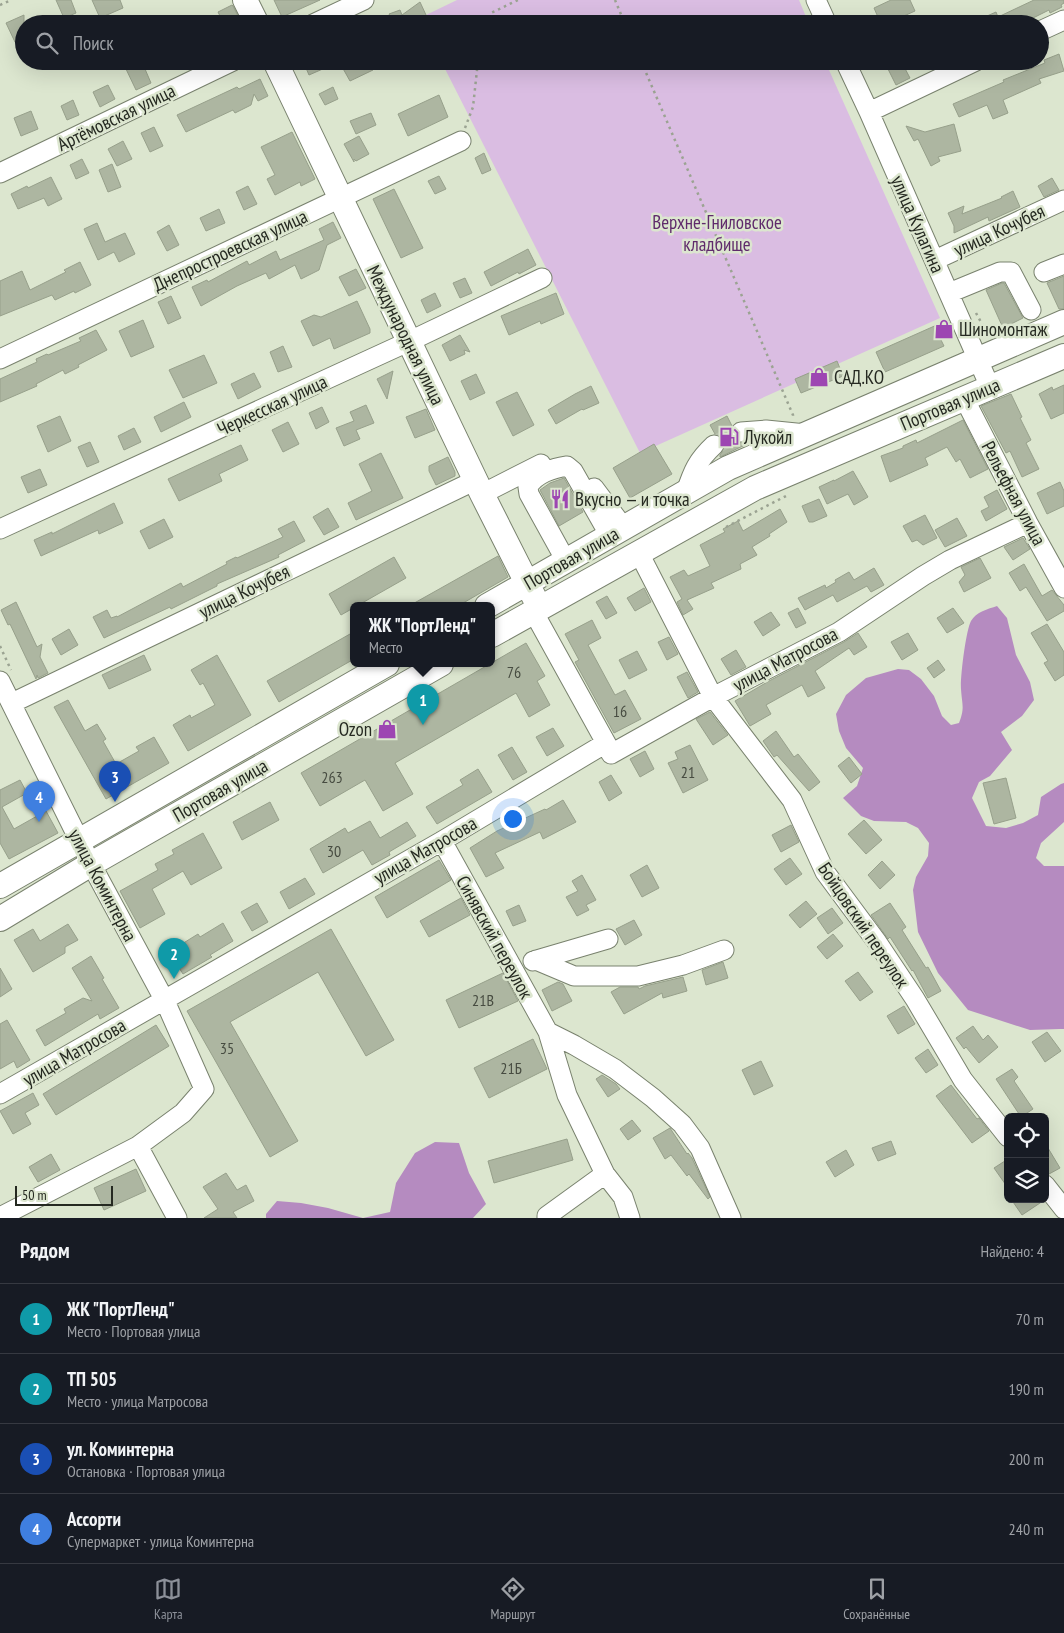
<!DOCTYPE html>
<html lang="ru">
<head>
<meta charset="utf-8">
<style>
  :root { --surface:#171b24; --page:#242831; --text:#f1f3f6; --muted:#9ea1a6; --line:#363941; --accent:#8c9099 }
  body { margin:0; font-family:"PT Sans Narrow",sans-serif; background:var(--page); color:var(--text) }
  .controls { position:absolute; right:15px; bottom:15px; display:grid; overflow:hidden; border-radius:8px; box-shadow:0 5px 20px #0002 }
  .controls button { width:45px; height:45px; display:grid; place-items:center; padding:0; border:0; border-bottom:1px solid var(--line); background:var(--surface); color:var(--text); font:25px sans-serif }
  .scale { position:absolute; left:15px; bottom:12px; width:98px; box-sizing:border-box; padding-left:5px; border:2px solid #252921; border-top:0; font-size:14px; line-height:18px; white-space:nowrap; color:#252921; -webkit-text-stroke:4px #dce6cf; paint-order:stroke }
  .you { position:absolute; left:512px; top:818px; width:18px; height:18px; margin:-12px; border:4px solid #fff; border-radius:50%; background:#1a73e8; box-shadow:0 0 0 8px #1a73e833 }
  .badge { display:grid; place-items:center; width:32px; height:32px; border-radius:50%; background:var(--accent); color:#fff; font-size:16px; font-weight:700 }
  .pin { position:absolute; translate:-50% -41px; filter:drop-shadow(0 1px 2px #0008) }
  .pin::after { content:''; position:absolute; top:26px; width:18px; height:15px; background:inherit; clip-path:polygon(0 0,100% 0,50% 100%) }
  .popup { position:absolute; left:350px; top:602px; width:145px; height:65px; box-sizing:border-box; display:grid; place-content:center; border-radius:8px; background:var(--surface); filter:drop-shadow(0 1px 4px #0005); font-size:16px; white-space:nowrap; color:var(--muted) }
  .popup b { font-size:19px; color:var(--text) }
  .popup::after { content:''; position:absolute; left:50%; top:100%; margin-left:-10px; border:10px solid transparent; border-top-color:var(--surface) }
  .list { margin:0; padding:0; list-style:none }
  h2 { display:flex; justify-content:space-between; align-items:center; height:65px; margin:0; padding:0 20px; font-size:21px }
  h2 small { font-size:16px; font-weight:400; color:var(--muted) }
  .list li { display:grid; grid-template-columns:32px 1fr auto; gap:15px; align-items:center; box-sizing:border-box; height:70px; padding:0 20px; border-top:1px solid var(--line) }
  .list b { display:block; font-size:19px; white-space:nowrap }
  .list p { margin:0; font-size:16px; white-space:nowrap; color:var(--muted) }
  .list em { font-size:16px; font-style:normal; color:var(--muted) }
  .icon { flex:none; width:28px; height:28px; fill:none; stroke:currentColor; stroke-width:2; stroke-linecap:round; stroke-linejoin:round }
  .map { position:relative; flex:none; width:1064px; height:1218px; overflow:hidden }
  .search { position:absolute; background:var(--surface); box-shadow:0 5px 20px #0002; left:15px; right:15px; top:15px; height:55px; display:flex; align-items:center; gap:12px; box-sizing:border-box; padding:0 18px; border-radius:28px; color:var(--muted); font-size:19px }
  .sheet { height:345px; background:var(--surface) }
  nav { display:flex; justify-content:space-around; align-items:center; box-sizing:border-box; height:70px; border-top:1px solid var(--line); background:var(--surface); font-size:14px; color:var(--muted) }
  nav a { display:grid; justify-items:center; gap:2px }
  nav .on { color:var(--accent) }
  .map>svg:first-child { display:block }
  .green { fill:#dabde2 }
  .forest { fill:#b58bc0 }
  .building { fill:#adb6a1; stroke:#97a08b }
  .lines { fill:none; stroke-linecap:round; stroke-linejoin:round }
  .minor-tunnel { stroke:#b7c0ac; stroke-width:19; stroke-dasharray:19 9; stroke-linecap:butt }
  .minor-casing { stroke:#79826e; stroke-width:21 }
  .major-casing { stroke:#79826e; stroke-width:26 }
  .path { stroke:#9ba392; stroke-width:2.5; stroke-dasharray:2.5 4; stroke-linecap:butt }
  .minor { stroke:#fff; stroke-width:19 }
  .major { stroke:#fff; stroke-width:24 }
  .labels { text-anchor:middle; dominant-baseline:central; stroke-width:5; stroke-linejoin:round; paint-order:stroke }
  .number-label { font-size:16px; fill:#474c41 }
  .street-label { font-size:19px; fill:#252921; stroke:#dce6cf }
  .park-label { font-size:19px; fill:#5f2a6b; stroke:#dce6cf }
  .poi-label { font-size:19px; fill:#252921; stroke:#dce6cf; text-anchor:start }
</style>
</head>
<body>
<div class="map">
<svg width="1064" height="1218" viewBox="0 0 1064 1218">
  <rect width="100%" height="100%" fill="#dce6cf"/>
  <path class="green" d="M457,0H799L809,24H422L421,21L426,15Z
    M441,61H825L940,318L640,453Z"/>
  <path class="forest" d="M997,606L1007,618L1016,655L1030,682L1034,700L1022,716L1001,732L1012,750L990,776L979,782L972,798L986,826L1006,828L1023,823L1038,815L1041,797L1061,784L1064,783V822L1041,843L1036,858L1044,866H1064V1029H1060L1030,1030L968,1010L938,973L918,932L913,890L916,877L928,856L929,843L918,828L906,822L874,821L861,816L843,798L857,786L863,768L846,748L839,731L836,714L846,695L866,678L898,669L909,670L921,679L934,696L942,716L951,725L959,723C965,708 962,705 961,689C960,678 966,630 971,621C976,612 988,609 997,606Z
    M435,1142L459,1143L469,1173L486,1204L473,1218H266V1214L277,1201L301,1203L328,1208L363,1218L390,1212L396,1183L415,1153Z"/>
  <path class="building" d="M56,0H71L76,13L64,18Z
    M92,0H120L123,8L100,18Z
    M274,0H320L282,17Z
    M891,0H910L915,11L886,24H881L874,8Z
    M1034,0H1064V3L1061,5L1062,7L1050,13L1049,10L1021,24H969L996,12L998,17Z
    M420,2L426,15L414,24H390L393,22L389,14L400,10L402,15Z
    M232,5L233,6L242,24H224L218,12Z
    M24,15V38L15,42L6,23Z
    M1059,54L1064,71L1039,79L1041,83L1003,100L1008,113L993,119L987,105L959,117L953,104L1004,82L1003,80L1045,63L1044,60Z
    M303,61H341L309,75Z
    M348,61H369L373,70L350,81L341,65Z
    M901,61L910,78L896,85L887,67Z
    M142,62L151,83L136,90L126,69Z
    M260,79L268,96L258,101L254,94L251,105L235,113L233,110L186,132L177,115L237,87L239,89Z
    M108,85L115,99L100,107L93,92Z
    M333,87L338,99L325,105L319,94Z
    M439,95L448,117L408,136L398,114Z
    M73,100L79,115L67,120L61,106Z
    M31,111L38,129L21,136L14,118Z
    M371,113L376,125L356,134L350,121Z
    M954,124L961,151L938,157L940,161L931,166L918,139L914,141L906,126L925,132Z
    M154,127L163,146L150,152L141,133Z
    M292,132L315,179L301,186L300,182L275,195L267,179L275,175L261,147Z
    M359,136L369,154L356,161L354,159V162L344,144Z
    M123,141L132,159L117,166L108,149Z
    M484,153L491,170L482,174L475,158Z
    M82,159L89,173L76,179L70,165Z
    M112,164L121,187L108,192L99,170Z
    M439,176L446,189L435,194L428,181Z
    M51,177L62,199L48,206L44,198L18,209L11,194L27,186L28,188Z
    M1052,178L1059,190L1044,197L1038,186Z
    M248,186L257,204L244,210L236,192Z
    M394,189L423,248L401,258L373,199Z
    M1013,191L1020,207L989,221L988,217L954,233V226L948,213L964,206L962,214L1002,198L1001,197Z
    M219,209L225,223L206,231L200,218Z
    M333,222L341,238L327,245L319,270L301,279L295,265L269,279L266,273L237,286L201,306L192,287L207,280L208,282L247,261L249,265L276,251L280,260L324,240L319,229Z
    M97,223L105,242L125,233L135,254L119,262L114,252L98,260L84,229Z
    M169,225L179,245L167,251L157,232Z
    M528,249L536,265L519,274L518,272L491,286L484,272Z
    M80,262L91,285L75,293L74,291L55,300L52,295L0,316V281L22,271L30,290L66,272L64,270Z
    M356,269L366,288L349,296L339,277Z
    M1064,276V309H1059L1047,283Z
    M465,278L472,293L460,298L453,283Z
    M1002,283H1004L1023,318L1003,328L986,290Z
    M435,293L441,306L427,313L421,300Z
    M556,293L564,314L541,324L540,321L509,335L501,316Z
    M171,296L181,318L168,324L158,302Z
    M357,301L370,329V333L334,349L330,338L313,346L301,321L314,315L321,317Z
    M143,320L154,347L131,357L119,331Z
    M948,320L953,332L940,338L944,346L885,372L876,352Z
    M96,330L107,350L78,365L79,367L65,374L63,370L36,384L37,386L0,402V379L37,362L36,359L47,354L48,355L81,341L79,338Z
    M460,335L470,352L464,350L465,354L450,361L442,345Z
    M283,346L292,367L278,372L270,352Z
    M204,355L217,383L183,398L169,370Z
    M837,361L843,376L801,393L795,379Z
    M393,371L387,399L377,379Z
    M254,373L261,387L238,399L231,384Z
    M476,374L485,393L470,400L461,381Z
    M1064,385V413L1051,419L1039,394L1052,387L1053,390Z
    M591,386L599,403L583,410L582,409L556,424L548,410L575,394Z
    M517,392L534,425L513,436L496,402Z
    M1011,394L1022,417L1020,418L1031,440L1026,443L1039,469L1022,477L1010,451L1006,453L981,406Z
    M184,402L191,417L161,432L154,417Z
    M366,405L374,423L356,430L360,439L344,446L336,428L354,421L350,412Z
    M322,407L329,422L316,429L309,413Z
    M426,409L435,430L415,438L406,417Z
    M60,416L71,441L48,452L37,426Z
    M727,416L732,426L730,432L732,439L737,442L747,444L720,457V455L725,448V442L722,437L715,434L710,425Z
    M963,420L988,469L970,478L960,459L956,462L947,447L925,458L928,465L890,482L881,456L903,448V446L916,440L917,443Z
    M288,422L299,444L283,452L272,430Z
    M134,428L141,442L124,450L118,436Z
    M90,442L99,462L87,467L78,447Z
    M654,444L672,474L630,498L613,468Z
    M241,445L248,460L219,474L222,481L179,501L168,479Z
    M381,453L403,498L356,520L348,503L372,491L359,464Z
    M448,457L455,472V476L436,485L429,471V466Z
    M40,469L47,485L28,493L21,477Z
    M853,471L868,497L854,505L848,494L827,504L819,487L834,480V481Z
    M564,478L583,512L559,526L540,490L550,483Z
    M1060,482L1064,491V506L1047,514L1037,493Z
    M997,490L1007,509L986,521L981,511L989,507L984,497Z
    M819,499L827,516L813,522H809L802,506Z
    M114,503L123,523L99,534L98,530L41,556L34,540L52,532V534Z
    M328,508L339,527L324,535L313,517Z
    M780,509L787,522L769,534L770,536L752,547L757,555L740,564L741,569L711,583L714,588L687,600L693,609L683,615L677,602L682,599L670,577L684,570L688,576L710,566L700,545L725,532L723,529L738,521L743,531Z
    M925,515L937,538L923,545L917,540L912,542L903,526Z
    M957,518L967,536L945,547L935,530Z
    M164,519L173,537L149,549L140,531Z
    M294,521L305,541L278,555L279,557L217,584V586L171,609L170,607L104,638L93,617L107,610L111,618L117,616V617L181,583L183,587L227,564L226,562L236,557L237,558L283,537L278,529Z
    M1023,538L1030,549L1013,560L1004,547Z
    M498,556L508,577L458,606H409Z
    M394,557L406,578L341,615L329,594Z
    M980,558L991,578L964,592L959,582L965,575L961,567Z
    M1024,564L1042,596L1052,590L1064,605V611L1047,621L1026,587L1020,591L1009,573Z
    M874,568L884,585L871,592L867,586L837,602L833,595L805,610L798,598L825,585L826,588L836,582L835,580L849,572L854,580Z
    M644,588L651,602L635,611L627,598Z
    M607,596L617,613L606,619L596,602Z
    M16,602L37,647L42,644L40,657L48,673L38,678L37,675L36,679L10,624L8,625L1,610Z
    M798,608L806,623L796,628L788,613Z
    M953,608L964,623L947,633L937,618Z
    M771,612L780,625L763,636L754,622Z
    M592,620L601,638L588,645L615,695L625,690L641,719L614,733L575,662L579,660L565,634Z
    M1047,624L1064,652V675L1055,681L1044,663L1048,661L1031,633Z
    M69,629L78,645L61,655L52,639Z
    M858,633L867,647L854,655L849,648L815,671L825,688L808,697L802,685L766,705L771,714L750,726L735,701L769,681L844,642Z
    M908,633L918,650L902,660L891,642Z
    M350,634L354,641V659L279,702L267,681Z
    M669,637L678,654L667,660L658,642Z
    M526,643L545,676L537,681L550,705L529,717L516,693L395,763L413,794L383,811L365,780L320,806L301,773Z
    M736,650L746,667L731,675L721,659Z
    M637,651L647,670L629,679L619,660Z
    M144,655L151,670L109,689L102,675Z
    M217,655L251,715L188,751L173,725L190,715L191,718L215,705L203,683L200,685L191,670Z
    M938,660L945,670L934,678L927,668Z
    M687,672L698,692L688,698L677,677Z
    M68,700L85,731L97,724L106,739L103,741L116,764L139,751L136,747L154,737L169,763L106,799L54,707Z
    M710,712L728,735L713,745L696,719Z
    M553,728L564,746L547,756L536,737Z
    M776,731L794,757L798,754L820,782L809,791L777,755L774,757L763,741Z
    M690,745L708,780L683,793L668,763L678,759L675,752Z
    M512,747L527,772L513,780L498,755Z
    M645,751L654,769L640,777L630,759Z
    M849,757L862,774L851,783L838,766Z
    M478,769L492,792L437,824L426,807L463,785L460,780Z
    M611,775L622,793L609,801L599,782Z
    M1006,778L1016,818L994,824L983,783Z
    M20,780L27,793L2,807L14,829L46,811L58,833L9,859L0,843V790Z
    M563,800L576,822L543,839L540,832L495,853L504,868L486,877L470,848L497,831L545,809L546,810Z
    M270,802L279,820L242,840L233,822Z
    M864,820L882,840L866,854L848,834Z
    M370,821L380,838L407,822L416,836L389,852L390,855L372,865L363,850L323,873L310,849L345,828L348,833Z
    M791,825L799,842L781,852L772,835Z
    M203,833L222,868L191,885L183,871L152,889L165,914L140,928L120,891L158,870L155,864L174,854L172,850Z
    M790,858L802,874L786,885L774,869Z
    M439,860L451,880L387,918L375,897Z
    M882,861L895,875L880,889L868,875Z
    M647,865L659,888L642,897L630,875Z
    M582,875L596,900L586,905L589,910L577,916L566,897L578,891L572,881Z
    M305,878L315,894L289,909L280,892Z
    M461,898L470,915L429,937L420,921Z
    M806,901L817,914L800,928L789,915Z
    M257,903L268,922L252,931L241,912Z
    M890,903L906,927L902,930L926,968L928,967L941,991L928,998L913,970L912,971L890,937L888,939L871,915Z
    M519,905L526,921L513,926L506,911Z
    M832,908L843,923L828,934L817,918Z
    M634,920L642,935L625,945L616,929Z
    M223,923L233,941L210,955L212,957L183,974L169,952L198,934L200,937Z
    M68,924L78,940L65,947V953L33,972L14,940L33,929L40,941Z
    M331,929L394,1040L366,1056L318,972L230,1022L298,1141L270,1157L187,1011Z
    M833,934L843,946L827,959L817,947Z
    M91,956L104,978L102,979L119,1008L100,1019L98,1014L45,1046L36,1030L66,1013L64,1009L83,998L92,1001L72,968Z
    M723,962L728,978L706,985L702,970Z
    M0,968L12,989L0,997Z
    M858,972L873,992L860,1001L845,981Z
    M503,973L518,1001L459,1028L446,1000Z
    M683,977L687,991L663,998L662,993L624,1014L611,992L620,987H638L639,989L645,986Z
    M558,982L563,984L572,1001L552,1011L542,990Z
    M904,1006L915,1024L898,1034L887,1016Z
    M7,1020L30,1060L17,1068L14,1061L0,1069V1024Z
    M156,1025L169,1046L56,1115L43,1094Z
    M973,1026L983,1040L988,1035L998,1047L979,1063L966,1047L964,1049L956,1038Z
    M1047,1032L1061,1051L1045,1062L1032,1042Z
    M533,1039L547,1069L489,1098L474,1068Z
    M928,1049L938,1065L926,1073L915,1058Z
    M761,1061L773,1086L754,1095L742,1070Z
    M1012,1069L1018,1077L1014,1081L1033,1109L1021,1117L996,1079Z
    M602,1075L616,1084L620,1089L608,1097L596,1079Z
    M951,1085L977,1119L979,1118L989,1131L972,1143L936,1096Z
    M33,1093L39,1105L25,1113L31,1124L13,1134L0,1111Z
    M632,1120L641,1131L628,1140L620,1129Z
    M670,1128L687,1154L688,1153L692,1158L710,1197L708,1199L689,1174L687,1176L671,1155L665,1159L653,1138Z
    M567,1139L573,1160L494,1183L488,1161Z
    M891,1141L896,1154L878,1161L872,1148Z
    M1045,1143L1060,1168L1049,1174H1045Z
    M846,1150L854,1165L835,1177L826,1162Z
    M51,1154L60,1170L38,1182L29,1167Z
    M1008,1159V1188L994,1168Z
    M136,1169L146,1191L104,1210L94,1188Z
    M226,1173L237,1190L246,1185L254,1201L233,1212L237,1218H204L218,1209L203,1187Z
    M1011,1199H1042L1043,1201L1022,1215Z"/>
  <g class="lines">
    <path class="minor-tunnel" d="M714,445L741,432"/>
    <defs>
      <path id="minor" d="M816,0L827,24
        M313,24L364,0
        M1040,31L1064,20
        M845,61L869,112L990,387
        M869,112L976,61
        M0,173L233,61
        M935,260L1064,200
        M1044,272L1064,264
        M949,293L1000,272H1011L1031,310
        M0,359L461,141
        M964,398L1028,523L1064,588
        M741,432L766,430L806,434
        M594,488L624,528
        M686,492C693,471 697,461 714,445
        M482,494L541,464
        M0,529L410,341L542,278
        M639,553L713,697L792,800L825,872L877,942L915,999L963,1080L1008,1137
        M566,561L529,494L528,487C535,474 553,468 567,466L573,471L610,536
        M533,611L606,743
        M0,681L91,864L165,1001L204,1089L183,1113L138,1146L0,1217
        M12,703L476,480
        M442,841L548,1032L567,1095L605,1174L623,1197L630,1218
        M536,960L574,976H638L683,965L724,950
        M533,961L608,939
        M548,1032L574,1045L615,1069L653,1098L682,1124L700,1148L731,1218
        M0,1094L442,841L606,743L611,754L713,697L839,632L923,576L950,560L1028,523
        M138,1146L177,1218
        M1045,1185L1064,1209
        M547,1218V1216L605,1174"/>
      <path id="major" d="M245,0L257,24
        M275,61L482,494L534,597
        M487,606L728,468L1064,322
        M492,635L755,488L1064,356
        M0,886L387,664
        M0,919L91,864L441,664"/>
    </defs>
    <use href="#minor" class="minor-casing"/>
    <use href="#major" class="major-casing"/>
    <path class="path" d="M615,0L625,24
      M0,5L11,0
      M487,24L491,13L518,0
      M641,61L793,415V419
      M465,128L473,107L478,61
      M976,313L989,337
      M726,527L786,496
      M0,646L11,670"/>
    <use href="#minor" class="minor"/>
    <use href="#major" class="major"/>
  </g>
  <defs>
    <symbol id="shop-bare" viewBox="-9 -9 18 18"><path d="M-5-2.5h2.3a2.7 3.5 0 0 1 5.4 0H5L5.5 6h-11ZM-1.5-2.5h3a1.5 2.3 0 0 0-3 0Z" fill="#9d46b2" stroke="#dce6cf" stroke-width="2.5" paint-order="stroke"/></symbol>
    <symbol id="fuel-bare" viewBox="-9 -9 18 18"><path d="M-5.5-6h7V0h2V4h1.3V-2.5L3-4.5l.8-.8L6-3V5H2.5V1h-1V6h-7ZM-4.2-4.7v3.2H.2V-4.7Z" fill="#9d46b2" stroke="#dce6cf" stroke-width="2.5" paint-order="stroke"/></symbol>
    <symbol id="restaurant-bare" viewBox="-9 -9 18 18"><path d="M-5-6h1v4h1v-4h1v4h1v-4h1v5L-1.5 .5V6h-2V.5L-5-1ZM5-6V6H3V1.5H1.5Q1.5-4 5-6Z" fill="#9d46b2" stroke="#dce6cf" stroke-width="2.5" paint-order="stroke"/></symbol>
  </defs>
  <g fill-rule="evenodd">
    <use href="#shop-bare" x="930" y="315" width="28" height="28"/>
    <use href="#shop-bare" x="805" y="363" width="28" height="28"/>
    <use href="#fuel-bare" x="715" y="423" width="28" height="28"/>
    <use href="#restaurant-bare" x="546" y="485" width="28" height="28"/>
    <use href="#shop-bare" x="373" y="715" width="28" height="28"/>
  </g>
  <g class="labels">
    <g class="number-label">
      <text x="514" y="672">76</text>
      <text x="620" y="711">16</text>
      <text x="688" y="772">21</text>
      <text x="332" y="777">263</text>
      <text x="334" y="851">30</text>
      <text x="483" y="1000">21В</text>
      <text x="227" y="1048">35</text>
      <text x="511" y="1068">21Б</text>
    </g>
    <g class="street-label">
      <text transform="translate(116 117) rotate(-26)">Артёмовская улица</text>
      <text transform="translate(918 224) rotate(66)">улица Кулагина</text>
      <text transform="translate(999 230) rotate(-25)">улица Кочубея</text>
      <text transform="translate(230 250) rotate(-25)">Днепростроевская улица</text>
      <text transform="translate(406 335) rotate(64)">Международная улица</text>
      <text transform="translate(950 404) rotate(-23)">Портовая улица</text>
      <text transform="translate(272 405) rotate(-25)">Черкесская улица</text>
      <text transform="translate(1014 493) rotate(62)">Рельефная улица</text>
      <text transform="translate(571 558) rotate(-30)">Портовая улица</text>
      <text transform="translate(244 591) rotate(-26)">улица Кочубея</text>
      <text transform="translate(785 659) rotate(-28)">улица Матросова</text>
      <text transform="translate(220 790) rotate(-30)">Портовая улица</text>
      <text transform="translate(425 850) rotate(-30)">улица Матросова</text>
      <text transform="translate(103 885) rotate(62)">улица Коминтерна</text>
      <text transform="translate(864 925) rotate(56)">Бойцовский переулок</text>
      <text transform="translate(495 937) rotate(61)">Синявский переулок</text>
      <text transform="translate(74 1052) rotate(-30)">улица Матросова</text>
    </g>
    <g class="park-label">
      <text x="717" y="222">Верхне-Гниловское<tspan x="717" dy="22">кладбище</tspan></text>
    </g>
    <g class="poi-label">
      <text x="959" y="329">Шиномонтаж</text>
      <text x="834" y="377">САД.КО</text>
      <text x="744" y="437">Лукойл</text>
      <text x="575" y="499">Вкусно — и точка</text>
      <text x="372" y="729" text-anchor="end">Ozon</text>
    </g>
  </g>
</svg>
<div class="controls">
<button><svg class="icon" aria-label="locate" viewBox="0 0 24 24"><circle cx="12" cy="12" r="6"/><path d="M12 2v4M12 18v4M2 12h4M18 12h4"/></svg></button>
<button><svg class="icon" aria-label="layers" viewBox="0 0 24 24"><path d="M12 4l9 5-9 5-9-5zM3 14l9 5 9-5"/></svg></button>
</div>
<div class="scale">50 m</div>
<div class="you"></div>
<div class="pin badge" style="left:423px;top:725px;background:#0f9aa8">1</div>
<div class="popup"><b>ЖК &quot;ПортЛенд&quot;</b>Место</div>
<div class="pin badge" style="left:174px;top:979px;background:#0f9aa8">2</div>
<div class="pin badge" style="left:115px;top:802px;background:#1a4fb4">3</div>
<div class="pin badge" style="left:39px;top:822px;background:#3f7fe0">4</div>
<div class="search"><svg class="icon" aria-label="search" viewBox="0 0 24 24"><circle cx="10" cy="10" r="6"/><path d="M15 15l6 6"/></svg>Поиск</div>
</div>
<section class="sheet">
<h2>Рядом<small>Найдено: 4</small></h2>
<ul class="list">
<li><span class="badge" style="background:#0f9aa8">1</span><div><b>ЖК &quot;ПортЛенд&quot;</b><p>Место · Портовая улица</p></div><em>70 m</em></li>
<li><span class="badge" style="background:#0f9aa8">2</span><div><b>ТП 505</b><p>Место · улица Матросова</p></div><em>190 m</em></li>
<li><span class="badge" style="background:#1a4fb4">3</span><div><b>ул. Коминтерна</b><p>Остановка · Портовая улица</p></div><em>200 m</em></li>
<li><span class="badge" style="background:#3f7fe0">4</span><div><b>Ассорти</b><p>Супермаркет · улица Коминтерна</p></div><em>240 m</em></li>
</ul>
</section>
<nav>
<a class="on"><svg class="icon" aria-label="map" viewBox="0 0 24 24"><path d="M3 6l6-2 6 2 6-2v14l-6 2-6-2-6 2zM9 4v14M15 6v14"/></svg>Карта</a>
<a><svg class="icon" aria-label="directions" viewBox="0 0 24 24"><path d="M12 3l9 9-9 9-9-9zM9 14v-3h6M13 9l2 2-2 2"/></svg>Маршрут</a>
<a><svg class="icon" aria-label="saved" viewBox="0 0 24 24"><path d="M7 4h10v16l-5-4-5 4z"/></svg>Сохранённые</a>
</nav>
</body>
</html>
